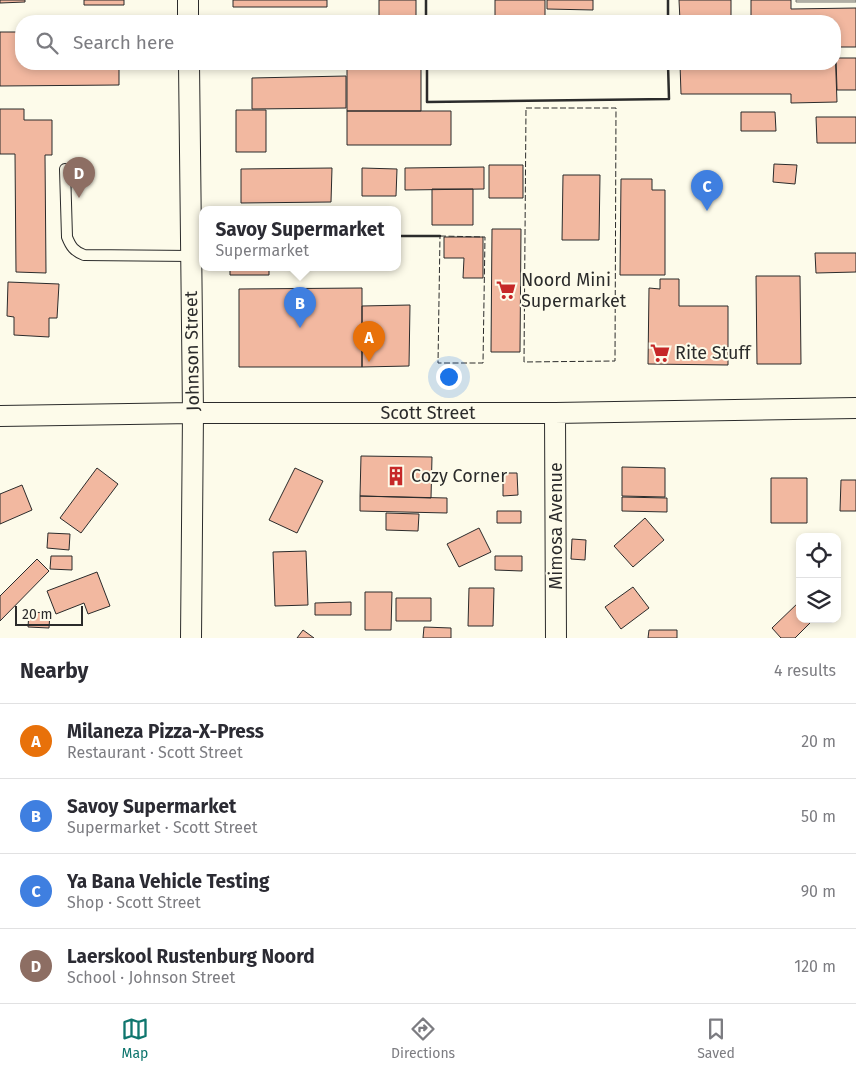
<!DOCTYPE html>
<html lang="en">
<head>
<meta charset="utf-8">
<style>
  :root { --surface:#fff; --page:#f2f2f3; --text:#2b2b33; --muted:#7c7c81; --line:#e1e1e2; --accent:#0f766e }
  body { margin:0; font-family:"Fira Sans",sans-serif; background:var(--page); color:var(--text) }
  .controls { position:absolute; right:15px; bottom:15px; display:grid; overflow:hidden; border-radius:10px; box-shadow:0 2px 8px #0003 }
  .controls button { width:45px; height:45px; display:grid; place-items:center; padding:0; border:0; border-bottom:1px solid var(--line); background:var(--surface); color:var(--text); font:25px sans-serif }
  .scale { position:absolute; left:15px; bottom:12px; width:68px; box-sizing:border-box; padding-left:5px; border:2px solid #2b2b2b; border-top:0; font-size:14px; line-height:18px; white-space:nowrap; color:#2b2b2b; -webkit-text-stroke:4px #fdfbea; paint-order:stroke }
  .you { position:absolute; left:448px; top:376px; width:18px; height:18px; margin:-12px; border:4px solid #fff; border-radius:50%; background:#1a73e8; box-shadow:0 0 0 8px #1a73e833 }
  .badge { display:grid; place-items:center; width:32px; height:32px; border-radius:50%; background:var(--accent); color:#fff; font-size:16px; font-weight:700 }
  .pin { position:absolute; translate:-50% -41px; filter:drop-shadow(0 1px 2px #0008) }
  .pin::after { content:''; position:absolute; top:26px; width:18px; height:15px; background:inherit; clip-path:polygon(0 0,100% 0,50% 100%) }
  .popup { position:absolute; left:199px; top:206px; width:202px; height:65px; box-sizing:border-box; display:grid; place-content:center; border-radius:10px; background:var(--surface); filter:drop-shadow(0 1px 4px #0005); font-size:16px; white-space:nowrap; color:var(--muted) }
  .popup b { font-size:19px; color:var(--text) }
  .popup::after { content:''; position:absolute; left:50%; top:100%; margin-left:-10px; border:10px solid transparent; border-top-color:var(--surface) }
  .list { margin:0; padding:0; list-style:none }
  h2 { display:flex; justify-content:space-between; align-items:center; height:65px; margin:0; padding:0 20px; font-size:21px }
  h2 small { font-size:16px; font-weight:400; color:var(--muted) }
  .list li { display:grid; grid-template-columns:32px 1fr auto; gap:15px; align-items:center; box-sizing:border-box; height:75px; padding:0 20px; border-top:1px solid var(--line) }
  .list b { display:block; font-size:19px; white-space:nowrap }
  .list p { margin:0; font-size:16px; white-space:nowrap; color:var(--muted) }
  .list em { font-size:16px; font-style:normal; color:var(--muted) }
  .icon { flex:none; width:28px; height:28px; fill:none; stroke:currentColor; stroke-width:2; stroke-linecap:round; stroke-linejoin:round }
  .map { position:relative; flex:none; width:856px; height:638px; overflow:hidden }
  .search { position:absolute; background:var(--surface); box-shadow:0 2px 8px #0003; left:15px; right:15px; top:15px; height:55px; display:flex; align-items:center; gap:12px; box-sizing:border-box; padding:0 18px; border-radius:20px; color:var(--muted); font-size:19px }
  .sheet { height:365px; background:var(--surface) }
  nav { display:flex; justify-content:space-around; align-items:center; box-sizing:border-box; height:70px; border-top:1px solid var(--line); background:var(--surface); font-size:14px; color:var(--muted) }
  nav a { display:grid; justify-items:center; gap:2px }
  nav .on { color:var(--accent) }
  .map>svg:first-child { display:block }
  .parking { fill:#eceadb; stroke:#74746e }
  .building { fill:#f2b8a0; stroke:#2b2b2b }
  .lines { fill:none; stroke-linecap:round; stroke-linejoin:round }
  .lane-casing { stroke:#2b2b2b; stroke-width:12 }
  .street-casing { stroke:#2b2b2b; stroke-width:22 }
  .lane { stroke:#fdfbea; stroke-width:10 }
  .street { stroke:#fdfbea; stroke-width:20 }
  .fence { stroke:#2b2b2b; stroke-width:1; stroke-dasharray:6 2.5; stroke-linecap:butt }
  .wall { stroke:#2b2b2b; stroke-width:2.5 }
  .labels { text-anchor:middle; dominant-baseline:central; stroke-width:4; stroke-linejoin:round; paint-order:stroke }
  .poi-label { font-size:18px; fill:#2b2b2b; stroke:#fdfbea; text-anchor:start }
  .street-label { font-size:18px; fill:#2b2b2b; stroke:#fdfbea }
</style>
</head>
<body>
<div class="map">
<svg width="856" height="638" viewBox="0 0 856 638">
  <rect width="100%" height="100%" fill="#fdfbea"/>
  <path class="parking" d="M796,0H856V2H796Z"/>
  <path class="building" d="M0,0H25V2L0,3Z
    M84,0H124V5H84Z
    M233,0H327V7H233Z
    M379,0H416V21H379Z
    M495,0H545V21H495Z
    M547,0H593V10L547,9Z
    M679,0H731V21H680Z
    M751,0H791V9L856,8V47H835V21H751Z
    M0,32H21V64H119V85L0,86Z
    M835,47L837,102L791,103V94H681L680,64H835Z
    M836,58H856V90H837Z
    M347,64H421V111H347Z
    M346,76V108L252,109V78Z
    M0,109H24V120H52V155H45L46,273L16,272L15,154H0Z
    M236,110H266V152H236Z
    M347,111H451V145H347Z
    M741,112H775L776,131H741Z
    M816,117H856V143H817Z
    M774,164L797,165L795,184L773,182Z
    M489,165H523V198H489Z
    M484,167V189L405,190V168Z
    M332,168L331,202L241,203V169Z
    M362,168L397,169L396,196H362Z
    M563,175H600L599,240H562Z
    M621,179H652V190H665V275H620Z
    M432,189H473V225H432Z
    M492,229H521L520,352H491Z
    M444,237H483V278H463L464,258H444Z
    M815,253H856V272L816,273Z
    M230,267H269V275H230Z
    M756,276H800L801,364H757Z
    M660,279H679V306H728V365L648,364L649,288L660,289Z
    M8,282L59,284L57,318H49V337L14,335V317L7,316Z
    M362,288V367H239V289Z
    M410,305L409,366L362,367V306Z
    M361,456L432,457L431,498L360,496Z
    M622,467L665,468V497L622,496Z
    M97,468L118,484L81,533L60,518Z
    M295,468L323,481L297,533L269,520Z
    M503,473H517L518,495L503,496Z
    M771,478H807V523H771Z
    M841,480H856V511H840Z
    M22,485L32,510L0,524V494Z
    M360,496L447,498V513L360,511Z
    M622,497L667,498V512L622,511Z
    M497,511H521V523H497Z
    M386,513L419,514L418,531L386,530Z
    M645,518L664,540L633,567L614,546Z
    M479,528L491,552L459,567L447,544Z
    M48,533L70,534L69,550L47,548Z
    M572,539L586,540L585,560L571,559Z
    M306,551L308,605L275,606L273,552Z
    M51,556H72V570L50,569Z
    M495,556H522V571L495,570Z
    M37,559L49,571L0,621V596Z
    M97,572L110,606L88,614L84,603L56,614L47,591Z
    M633,587L649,608L621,629L605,607Z
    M469,588H494L493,626H468Z
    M365,592H392L391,630H365Z
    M396,598H431V621H396Z
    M800,601V619H814L795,638H781L772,628Z
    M351,602V615H315V603Z
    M29,612L50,613L49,628L28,627Z
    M424,627L451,628V638H423Z
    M303,630L314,638H297Z
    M649,630H677V638H648Z"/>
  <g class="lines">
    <defs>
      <path id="lane" d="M65,169L67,237C71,247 74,251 84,255L191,256"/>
      <path id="street" d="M188,0V21
        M189,64L193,413L191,638
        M555,413L556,638
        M0,416L193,413H555L856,408"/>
    </defs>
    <use href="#lane" class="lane-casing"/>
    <use href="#street" class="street-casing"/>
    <use href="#lane" class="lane"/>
    <use href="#street" class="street"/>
    <path class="fence" d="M526,108H616L615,361L524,362Z
      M440,236L485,237L483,363H438Z"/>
    <path class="wall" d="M426,0V21
      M668,0V21
      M427,64V102L669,99L668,64
      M398,236H440"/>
  </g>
  <defs>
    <symbol id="supermarket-bare" viewBox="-9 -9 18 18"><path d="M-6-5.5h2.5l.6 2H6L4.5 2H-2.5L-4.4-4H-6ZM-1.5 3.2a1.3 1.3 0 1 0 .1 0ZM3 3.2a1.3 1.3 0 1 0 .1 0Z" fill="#c62828" stroke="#fdfbea" stroke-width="2.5" paint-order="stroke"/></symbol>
    <symbol id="building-bare" viewBox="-9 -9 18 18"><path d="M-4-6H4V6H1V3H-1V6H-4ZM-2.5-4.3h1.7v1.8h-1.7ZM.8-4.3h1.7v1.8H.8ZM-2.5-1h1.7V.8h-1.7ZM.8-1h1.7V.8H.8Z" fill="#c62828" stroke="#fdfbea" stroke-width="2.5" paint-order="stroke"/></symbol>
  </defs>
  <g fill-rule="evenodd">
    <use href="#supermarket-bare" x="492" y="276" width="28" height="28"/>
    <use href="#supermarket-bare" x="646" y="339" width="28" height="28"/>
    <use href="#building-bare" x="382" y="462" width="28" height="28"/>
  </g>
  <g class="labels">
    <g class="poi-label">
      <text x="521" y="280">Noord Mini<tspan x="521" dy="21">Supermarket</tspan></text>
      <text x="675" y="353">Rite Stuff</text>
      <text x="411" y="476">Cozy Corner</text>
    </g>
    <g class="street-label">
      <text transform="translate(192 351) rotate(-91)">Johnson Street</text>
      <text x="428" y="413">Scott Street</text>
      <text transform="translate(556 526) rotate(-90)">Mimosa Avenue</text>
    </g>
  </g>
</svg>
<div class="controls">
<button><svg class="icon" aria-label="locate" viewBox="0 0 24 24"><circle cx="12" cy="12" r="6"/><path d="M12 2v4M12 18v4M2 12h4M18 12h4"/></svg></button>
<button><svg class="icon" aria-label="layers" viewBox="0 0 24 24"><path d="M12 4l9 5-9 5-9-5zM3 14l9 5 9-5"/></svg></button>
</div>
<div class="scale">20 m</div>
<div class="you"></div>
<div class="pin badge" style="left:369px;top:362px;background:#e8710a">A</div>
<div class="pin badge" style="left:300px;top:328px;background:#3f7fe0">B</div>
<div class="popup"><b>Savoy Supermarket</b>Supermarket</div>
<div class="pin badge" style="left:707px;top:211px;background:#3f7fe0">C</div>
<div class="pin badge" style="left:79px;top:198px;background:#8d6e63">D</div>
<div class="search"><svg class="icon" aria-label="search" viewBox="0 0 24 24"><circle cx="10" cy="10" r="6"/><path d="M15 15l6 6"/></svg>Search here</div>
</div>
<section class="sheet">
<h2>Nearby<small>4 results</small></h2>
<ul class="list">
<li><span class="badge" style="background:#e8710a">A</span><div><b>Milaneza Pizza-X-Press</b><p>Restaurant · Scott Street</p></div><em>20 m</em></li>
<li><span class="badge" style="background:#3f7fe0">B</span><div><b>Savoy Supermarket</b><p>Supermarket · Scott Street</p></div><em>50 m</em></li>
<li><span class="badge" style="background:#3f7fe0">C</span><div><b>Ya Bana Vehicle Testing</b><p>Shop · Scott Street</p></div><em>90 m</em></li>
<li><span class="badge" style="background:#8d6e63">D</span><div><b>Laerskool Rustenburg Noord</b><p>School · Johnson Street</p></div><em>120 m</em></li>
</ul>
</section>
<nav>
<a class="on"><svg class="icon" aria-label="map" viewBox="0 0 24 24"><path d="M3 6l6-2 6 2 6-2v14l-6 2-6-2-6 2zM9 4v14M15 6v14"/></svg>Map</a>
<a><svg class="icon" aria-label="directions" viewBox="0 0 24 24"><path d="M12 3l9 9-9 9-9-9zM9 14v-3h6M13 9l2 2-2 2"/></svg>Directions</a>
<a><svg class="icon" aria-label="saved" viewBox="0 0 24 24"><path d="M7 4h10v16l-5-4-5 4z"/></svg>Saved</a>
</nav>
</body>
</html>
